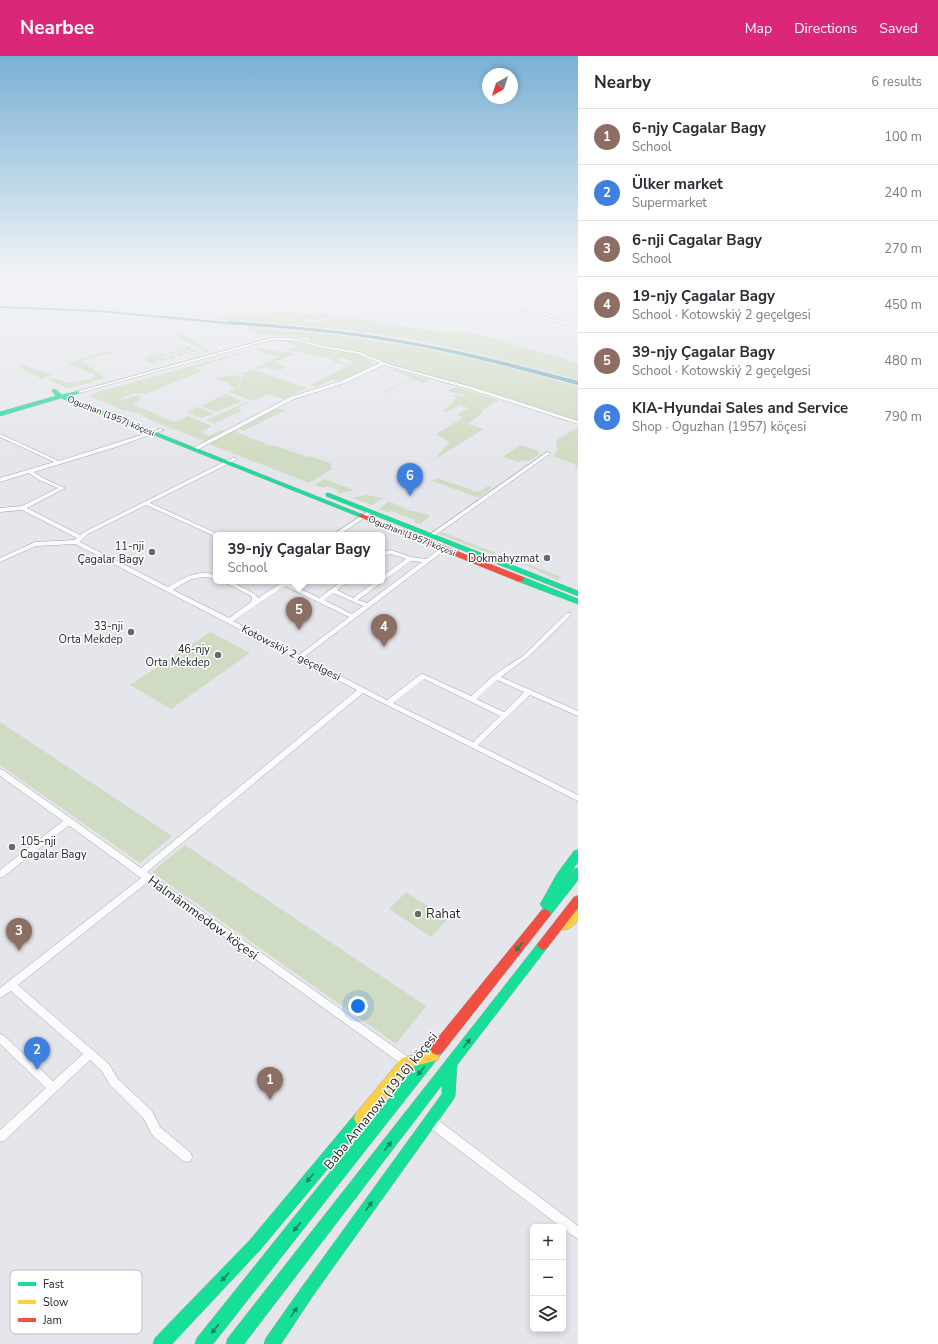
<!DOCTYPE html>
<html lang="en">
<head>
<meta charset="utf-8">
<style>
  :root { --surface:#fff; --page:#f2f2f3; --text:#2b2b33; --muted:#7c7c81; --line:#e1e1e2; --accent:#db2777 }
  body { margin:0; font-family:"Nunito Sans",sans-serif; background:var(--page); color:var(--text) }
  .controls { position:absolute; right:12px; bottom:12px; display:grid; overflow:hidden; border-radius:6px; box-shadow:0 2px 6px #0003 }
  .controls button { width:36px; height:36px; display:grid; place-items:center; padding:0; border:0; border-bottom:1px solid var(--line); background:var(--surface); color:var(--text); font:20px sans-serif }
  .compass { position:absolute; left:482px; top:12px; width:36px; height:36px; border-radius:50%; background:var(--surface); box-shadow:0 2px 6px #0003; rotate:219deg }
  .you { position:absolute; left:358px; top:950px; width:14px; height:14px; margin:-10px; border:3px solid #fff; border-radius:50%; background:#1a73e8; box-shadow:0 0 0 6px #1a73e833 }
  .badge { display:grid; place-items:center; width:26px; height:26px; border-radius:50%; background:var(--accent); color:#fff; font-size:13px; font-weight:700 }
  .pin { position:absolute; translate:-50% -33px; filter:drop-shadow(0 1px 2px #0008) }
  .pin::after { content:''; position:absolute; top:21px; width:14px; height:12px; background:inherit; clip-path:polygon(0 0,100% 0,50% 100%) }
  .popup { position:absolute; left:213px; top:476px; width:172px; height:52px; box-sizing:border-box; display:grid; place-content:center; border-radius:6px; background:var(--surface); filter:drop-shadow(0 1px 3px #0005); font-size:13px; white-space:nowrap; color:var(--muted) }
  .popup b { font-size:15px; color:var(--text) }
  .popup::after { content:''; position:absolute; left:50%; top:100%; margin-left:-8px; border:8px solid transparent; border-top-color:var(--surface) }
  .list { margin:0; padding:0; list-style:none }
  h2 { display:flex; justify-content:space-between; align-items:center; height:52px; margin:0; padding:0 16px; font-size:17px }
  h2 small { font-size:13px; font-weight:400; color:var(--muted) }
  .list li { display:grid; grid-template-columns:26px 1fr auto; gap:12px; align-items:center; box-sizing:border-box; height:56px; padding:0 16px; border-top:1px solid var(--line) }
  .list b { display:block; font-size:15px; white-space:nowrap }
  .list p { margin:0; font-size:13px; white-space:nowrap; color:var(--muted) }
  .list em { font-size:13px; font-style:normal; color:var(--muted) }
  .icon { flex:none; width:22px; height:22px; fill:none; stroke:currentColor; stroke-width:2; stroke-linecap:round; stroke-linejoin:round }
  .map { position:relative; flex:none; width:578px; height:1288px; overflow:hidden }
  header { display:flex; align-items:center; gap:24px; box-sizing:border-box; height:56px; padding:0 20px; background:var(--accent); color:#fff }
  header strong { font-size:19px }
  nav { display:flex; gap:22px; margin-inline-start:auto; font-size:14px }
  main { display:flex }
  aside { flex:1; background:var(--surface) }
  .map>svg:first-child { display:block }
  .green { fill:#cfdbc2 }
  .water { fill:#72adb9 }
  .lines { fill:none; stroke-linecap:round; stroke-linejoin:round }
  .canal { fill:#72adb9; fill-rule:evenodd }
  .street-casing { stroke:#9fa0a4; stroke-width:1 }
  .fast-casing { stroke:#9fa0a4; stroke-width:1 }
  .slow-casing { stroke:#9fa0a4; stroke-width:1 }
  .jam-casing { stroke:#9fa0a4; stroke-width:1 }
  .street { fill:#fbfbfc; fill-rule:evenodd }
  .fast { fill:#16e098; fill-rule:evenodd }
  .slow { fill:#ffcf43; fill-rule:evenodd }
  .jam { fill:#f24e42; fill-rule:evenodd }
  .oneway { fill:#1d8260 }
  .poi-dot { fill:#68696d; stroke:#fff; stroke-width:1.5 }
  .labels { text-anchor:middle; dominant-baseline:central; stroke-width:3; stroke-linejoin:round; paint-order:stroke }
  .far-street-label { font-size:9px; fill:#242529; stroke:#fff }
  .poi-label { font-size:11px; fill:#242529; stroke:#fff; text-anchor:end }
  .street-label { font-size:11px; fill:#242529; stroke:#fff }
  .near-poi-label { font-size:13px; fill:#242529; stroke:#fff; text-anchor:start }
  .near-street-label { font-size:13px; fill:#242529; stroke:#fff }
  .key { fill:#fff; stroke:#bdbebf; stroke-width:1 }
  .key-label { font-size:11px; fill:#242529 }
</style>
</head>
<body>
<header>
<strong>Nearbee</strong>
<nav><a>Map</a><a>Directions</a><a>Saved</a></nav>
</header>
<main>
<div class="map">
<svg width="578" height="1288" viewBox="0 0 578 1288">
  <rect width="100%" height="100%" fill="#e5e6ec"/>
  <path class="green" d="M283,256L333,259L320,264L308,263L301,266L318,267L338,260L439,276H465L495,283L578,307V324C521,308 458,292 403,282C349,273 294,269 241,264L232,265L214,261Z
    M244,271L337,279L412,290L482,305L578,330V365L536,351L385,308L359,296L326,291L308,285L310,283L305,280L302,282C286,278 271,281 256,278L257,276L241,273L250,272Z
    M177,278L182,279L210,295L95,325L90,321L94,320V318L68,308L102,296H112L81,305L106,322L205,296L175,279Z
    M280,285C294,284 307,289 320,292C337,295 361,294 374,308C369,315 341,327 332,324L316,331L311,329L355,306L341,302L337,305L349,309L347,310L332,305L334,304L321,300L318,301L306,297L264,291L288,294L294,291L295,289L284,285L268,289Z
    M188,291L197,295L188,298L181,295L180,297L185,299L180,300L172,297L171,299L177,301L171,303L164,300L162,302L168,303L161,305L151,301L152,302L149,304L154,303L157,305L154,307L149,306L144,302L153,299L161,302L162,300L157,299L162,297L169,300L171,298L165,297L171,295L178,298L179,296L174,294L180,293L188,297H191L189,295L192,294H187L184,292Z
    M258,292L299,298H294L275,307L287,311L273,317L277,314L264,311L259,313L255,312L278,301L254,293L233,300L231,299Z
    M228,300L231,301L196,312L202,315L146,338L134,337L120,343L122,344L138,339L140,340L138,342L145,345L140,344L132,348L159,359L158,360L175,366L188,360L212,370L201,376L209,380L221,374L226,376L206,386L150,364L141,358L122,354L89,340L94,337Z
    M21,308L52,319L42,323L20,312L19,310Z
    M384,312L397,314L429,324L416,331L412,330L415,331L422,327L411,323L404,327L409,329L403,327L384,337L383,336L410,323L411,321Z
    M250,313L301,330L309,331L283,343L268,338L253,345L229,336L240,330L242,321L245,319L240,318Z
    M235,319L241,321L239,330L235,332L228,329L230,328L214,322Z
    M52,322L69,327L90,323L94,326L68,332L48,324Z
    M455,331L498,344L484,353H482L483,356L468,368L484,373L432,405L437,401L449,386L436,378L461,363L462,361L456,359L468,352L460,349L446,356L443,355L457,342L452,340L455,339L463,341L466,339L447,335Z
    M226,338L242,345L217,356L200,350Z
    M247,346H249L237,352L243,354L215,367L216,369L206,364Z
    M198,351L212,357L213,358L201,362L186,356Z
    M280,353L286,354L243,375L239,373L272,354Z
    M578,371V412L574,411L577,409L552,400L557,397L555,396L558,394L556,389L558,383Z
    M233,375L239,376L238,377L272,390L274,389L307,401L310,400L330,407L331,410L330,411L332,413L309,427L209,388Z
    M520,389L537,394L540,398L529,405L522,404L519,406L503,401Z
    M437,422L472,434L471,435C478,437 482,434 488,430L493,431L480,441H476L430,424H434Z
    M325,423L354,434L342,437H338V434L326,430L324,432L314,429Z
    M367,439L384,442L372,449L352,442Z
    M389,445L407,454L428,458L429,461L420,468L415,467V464L391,455L390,457L379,453Z
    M442,476L496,497L493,499L439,478Z
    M502,498L561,521L557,524L526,509L498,501Z
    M210,576L250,597L171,653L130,629Z
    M0,666L172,780L140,807L0,709Z
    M185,789L426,950L396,988L152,816Z
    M406,836L448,863L431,881L389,853Z"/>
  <path class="water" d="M229,265C292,270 354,275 416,287C470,296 524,311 578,325V329C515,312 452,295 388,285C335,276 281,272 227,268Z"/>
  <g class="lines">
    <path class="canal" d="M0,250L97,254L238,267L240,268L238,269L97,256L0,252Z"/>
    <defs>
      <path id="street" d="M521,255L578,269V271L521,257Z
        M270,282H292L324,290L360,296L391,309L476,332L578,365V368L472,334L384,309L345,327L294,343L197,394H193V392L290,341L341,325L380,307L358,298L324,292L292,284H271L79,337L75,336Z
        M160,373L164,374L113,392L34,416L43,422L65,432L27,452L80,479L84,476L232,402H236V404L150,447L214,476L217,479H216V483L210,478L146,449L88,478L80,486L168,531C183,522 198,513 216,519V523C198,518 188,524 173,534L229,562L251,546L252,542L251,540L222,525H230L255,538L258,542L284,525H289V527L319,542L342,525H349L337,534L353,542L376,525H382V520L406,503L391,498L382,500V496L391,494L411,501L426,503L441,492H445V494L304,601L387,644L421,618H423L471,640L494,619L524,599L567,557H571L572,558L571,559L528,601L501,621L578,655V660L530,639L478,689L578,739V745L363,637L147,816L411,1003L412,1006L411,1009L407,1011L403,1009L148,826L18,929L109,1008L118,1023L152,1055L160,1071L191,1097L192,1101L191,1105L187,1106L183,1105L152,1079L144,1063L110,1029L101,1014L90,1004L4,1085L0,1086V1074L46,1032L0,988V978L3,979L53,1025L83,998L11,935L0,942V932L141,822L71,771L68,770L3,821L0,822V814L63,765L0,720V713L3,714L141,812L357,634L75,488L36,490L0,506V502L35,486L74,484L77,482L22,454L0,456V452L22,450L58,432L39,424L29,417L0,426V422L54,406L0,381V378L59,405ZM411,505L422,506L367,547L358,544L382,526L383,525ZM285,530L349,561L299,599L233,565ZM333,537L363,550L352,558L324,544ZM424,623L500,660L473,686L393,647ZM497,624L524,636L504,656L476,643Z
        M547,396L551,397L433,481H429V479Z
        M370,454L373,456L372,457L339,479H332Z
        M286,477H295L298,479H283Z
        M430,1060L434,1061L578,1170V1183L563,1173V1171H561L426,1069L425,1065L426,1061Z"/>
      <path id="fast" d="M55,333L62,339L79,335V337L67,341L366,460L362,462L360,461L61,342L0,360V356L56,340L52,335Z
        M328,437L578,535V540L326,440V438Z
        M517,521H523L578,543V548L517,525L516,523Z
        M578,794V806L564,826L574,813L578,812V824L549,861L545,863L541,861L539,858L543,852L540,848L542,845L557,818L574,795Z
        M543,884L547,886L549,889L547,892L457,1009L455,1040L453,1044L312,1241L281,1288H264L266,1282L302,1231L442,1038V1029L244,1288H226L228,1282L539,886Z
        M437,987L442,989L443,993L442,997L213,1288H195L197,1282L432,989Z
        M361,1055L366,1057L368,1062L366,1067L260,1194L172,1288H153L155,1282L250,1184L356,1057Z"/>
      <path id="slow" d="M578,853V865C572,870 568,876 560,873L558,870C562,863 571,856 578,853Z
        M433,994L438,996L439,1000L438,1004L411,1011L366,1067L361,1069L356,1067L354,1062L356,1057L402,1002Z"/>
      <path id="jam" d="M362,458L523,521L524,523L523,525H517L360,461L358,460Z
        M578,840V852L547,892L543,894L539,892L537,889L539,886L574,841Z
        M545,853L549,855L551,858L549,861L442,997L437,999L432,997L431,993L432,989L541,855Z"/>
    </defs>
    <use href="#street" class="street-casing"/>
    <use href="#fast" class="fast-casing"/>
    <use href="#slow" class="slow-casing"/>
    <use href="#jam" class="jam-casing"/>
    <use href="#street" class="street"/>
    <use href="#fast" class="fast"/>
    <use href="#slow" class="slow"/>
    <use href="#jam" class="jam"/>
  </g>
  <defs><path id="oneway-solid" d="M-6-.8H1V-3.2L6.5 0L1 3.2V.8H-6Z"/></defs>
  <g class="oneway">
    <use href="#oneway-solid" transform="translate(519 891) rotate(128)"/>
    <use href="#oneway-solid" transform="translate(467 987) rotate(-52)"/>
    <use href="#oneway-solid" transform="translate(421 1015) rotate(130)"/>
    <use href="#oneway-solid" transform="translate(388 1090) rotate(-52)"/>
    <use href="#oneway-solid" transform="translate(310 1122) rotate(130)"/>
    <use href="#oneway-solid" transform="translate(369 1150) rotate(-54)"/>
    <use href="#oneway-solid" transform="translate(297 1171) rotate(129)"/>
    <use href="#oneway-solid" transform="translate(225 1221) rotate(133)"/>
    <use href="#oneway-solid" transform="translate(294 1256) rotate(-56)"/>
    <use href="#oneway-solid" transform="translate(215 1273) rotate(129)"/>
  </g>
  <linearGradient id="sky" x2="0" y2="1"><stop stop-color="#79b1d5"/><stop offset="0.55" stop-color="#f3f4f6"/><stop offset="1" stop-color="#f3f4f6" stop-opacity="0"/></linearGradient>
  <rect width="578" height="402" fill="url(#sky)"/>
  <g class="poi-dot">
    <circle cx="152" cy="496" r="4"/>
    <circle cx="547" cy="502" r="4"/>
    <circle cx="131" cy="576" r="4"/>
    <circle cx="218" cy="599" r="4"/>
    <circle cx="12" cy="791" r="4"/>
    <circle cx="418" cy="858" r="4"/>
  </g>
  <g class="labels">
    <g class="far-street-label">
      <text transform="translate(111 360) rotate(22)">Oguzhan (1957) köçesi</text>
      <text transform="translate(412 480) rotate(22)">Oguzhan (1957) köçesi</text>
    </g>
    <g class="poi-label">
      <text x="144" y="490">11-nji<tspan x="144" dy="13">Çagalar Bagy</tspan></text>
      <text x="539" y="502">Dokmahyzmat</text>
      <text x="123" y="570">33-nji<tspan x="123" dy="13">Orta Mekdep</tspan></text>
      <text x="210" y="593">46-njy<tspan x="210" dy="13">Orta Mekdep</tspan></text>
      <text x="20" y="785" text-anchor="start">105-nji<tspan x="20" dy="13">Cagalar Bagy</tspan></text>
    </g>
    <g class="street-label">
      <text transform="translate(291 597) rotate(27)">Kotowskiý 2 geçelgesi</text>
    </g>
    <g class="near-poi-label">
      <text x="426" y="858">Rahat</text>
    </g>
    <g class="near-street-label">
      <text transform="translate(203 862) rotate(36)">Halmämmedow köçesi</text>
      <text transform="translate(381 1045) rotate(-51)">Baba Annanow (1916) köçesi</text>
    </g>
  </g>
  <rect x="10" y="1214" width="132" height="64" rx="6" class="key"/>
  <rect x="18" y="1226" width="18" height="4" fill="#16e098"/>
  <rect x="18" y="1244" width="18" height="4" fill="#ffcf43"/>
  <rect x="18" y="1262" width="18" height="4" fill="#f24e42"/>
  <g class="key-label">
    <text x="43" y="1232">Fast</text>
    <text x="43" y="1250">Slow</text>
    <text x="43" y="1268">Jam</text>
  </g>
</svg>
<div class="controls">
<button>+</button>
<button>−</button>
<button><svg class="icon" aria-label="layers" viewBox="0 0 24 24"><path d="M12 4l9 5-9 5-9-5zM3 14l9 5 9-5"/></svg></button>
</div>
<svg class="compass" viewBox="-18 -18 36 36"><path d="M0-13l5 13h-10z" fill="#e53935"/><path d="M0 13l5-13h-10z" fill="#7c7c81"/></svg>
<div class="you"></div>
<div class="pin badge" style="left:270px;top:1044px;background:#8d6e63">1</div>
<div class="pin badge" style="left:37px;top:1014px;background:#3f7fe0">2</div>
<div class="pin badge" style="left:19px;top:895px;background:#8d6e63">3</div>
<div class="pin badge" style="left:384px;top:591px;background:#8d6e63">4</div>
<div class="pin badge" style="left:299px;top:574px;background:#8d6e63">5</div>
<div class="popup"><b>39-njy Çagalar Bagy</b>School</div>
<div class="pin badge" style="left:410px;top:440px;background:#3f7fe0">6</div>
</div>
<aside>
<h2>Nearby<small>6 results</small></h2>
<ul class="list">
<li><span class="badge" style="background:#8d6e63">1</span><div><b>6-njy Cagalar Bagy</b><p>School</p></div><em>100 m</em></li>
<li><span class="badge" style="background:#3f7fe0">2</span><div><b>Ülker market</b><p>Supermarket</p></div><em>240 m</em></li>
<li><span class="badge" style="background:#8d6e63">3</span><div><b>6-nji Cagalar Bagy</b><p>School</p></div><em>270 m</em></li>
<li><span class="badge" style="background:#8d6e63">4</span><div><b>19-njy Çagalar Bagy</b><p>School · Kotowskiý 2 geçelgesi</p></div><em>450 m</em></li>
<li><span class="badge" style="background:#8d6e63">5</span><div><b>39-njy Çagalar Bagy</b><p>School · Kotowskiý 2 geçelgesi</p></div><em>480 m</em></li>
<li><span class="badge" style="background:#3f7fe0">6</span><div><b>KIA-Hyundai Sales and Service</b><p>Shop · Oguzhan (1957) köçesi</p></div><em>790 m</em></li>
</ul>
</aside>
</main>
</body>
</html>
